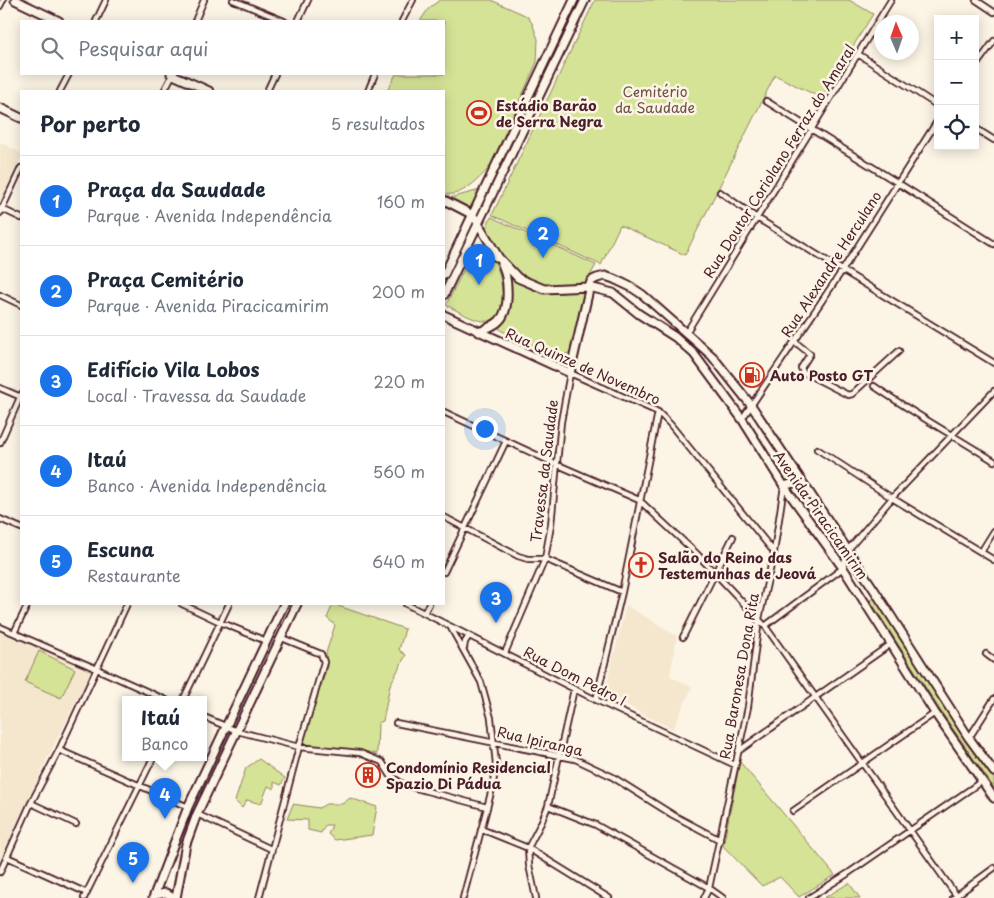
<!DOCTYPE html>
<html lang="pt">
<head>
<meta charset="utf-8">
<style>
  :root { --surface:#fff; --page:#f2f2f3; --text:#1f2937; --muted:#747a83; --line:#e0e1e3; --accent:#1a73e8 }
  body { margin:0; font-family:"Playpen Sans",sans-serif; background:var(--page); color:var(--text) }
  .controls { position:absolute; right:15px; top:15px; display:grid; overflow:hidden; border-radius:0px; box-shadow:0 2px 12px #0003 }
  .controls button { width:45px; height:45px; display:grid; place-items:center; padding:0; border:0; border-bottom:1px solid var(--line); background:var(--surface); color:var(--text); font:25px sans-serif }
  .compass { position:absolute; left:874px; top:15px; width:45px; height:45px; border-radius:50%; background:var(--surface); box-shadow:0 2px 12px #0003; rotate:358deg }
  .you { position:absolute; left:484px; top:428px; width:18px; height:18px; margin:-12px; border:4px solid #fff; border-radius:50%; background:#1a73e8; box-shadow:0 0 0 8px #1a73e833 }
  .badge { display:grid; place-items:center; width:32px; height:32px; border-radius:50%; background:var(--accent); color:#fff; font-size:16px; font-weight:700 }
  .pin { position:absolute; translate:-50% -41px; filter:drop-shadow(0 1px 2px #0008) }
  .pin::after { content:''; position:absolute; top:26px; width:18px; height:15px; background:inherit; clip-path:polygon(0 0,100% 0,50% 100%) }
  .popup { position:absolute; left:122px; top:696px; width:85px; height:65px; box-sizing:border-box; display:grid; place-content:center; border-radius:0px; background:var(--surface); filter:drop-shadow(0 1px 4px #0005); font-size:16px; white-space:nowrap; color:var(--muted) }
  .popup b { font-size:19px; color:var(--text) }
  .popup::after { content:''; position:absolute; left:50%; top:100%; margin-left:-10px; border:10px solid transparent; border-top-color:var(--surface) }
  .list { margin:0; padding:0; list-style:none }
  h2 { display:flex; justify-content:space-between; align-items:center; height:65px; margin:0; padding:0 20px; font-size:21px }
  h2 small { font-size:16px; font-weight:400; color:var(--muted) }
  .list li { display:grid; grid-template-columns:32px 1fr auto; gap:15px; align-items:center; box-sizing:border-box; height:90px; padding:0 20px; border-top:1px solid var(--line) }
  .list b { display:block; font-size:19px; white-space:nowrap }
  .list p { margin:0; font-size:16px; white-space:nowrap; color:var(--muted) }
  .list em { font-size:16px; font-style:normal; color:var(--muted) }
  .icon { flex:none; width:28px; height:28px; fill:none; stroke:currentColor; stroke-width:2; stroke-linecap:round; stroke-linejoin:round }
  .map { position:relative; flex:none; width:994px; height:898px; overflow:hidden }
  .search { position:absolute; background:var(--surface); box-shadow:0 2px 12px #0003; left:20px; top:20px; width:425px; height:55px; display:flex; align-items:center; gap:12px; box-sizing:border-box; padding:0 18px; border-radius:0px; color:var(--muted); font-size:19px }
  .panel { position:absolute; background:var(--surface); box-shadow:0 2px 12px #0003; left:20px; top:90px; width:425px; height:515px; border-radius:0px }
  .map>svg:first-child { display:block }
  .built { fill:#f4e7ce }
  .green { fill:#d5e396; stroke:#908160 }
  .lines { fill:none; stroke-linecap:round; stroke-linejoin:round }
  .street-casing { stroke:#4a1f2b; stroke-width:8 }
  .secondary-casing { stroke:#4a1f2b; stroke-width:11 }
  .street { stroke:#fcf5e5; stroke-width:4.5 }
  .secondary { stroke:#fcf5e5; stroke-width:7 }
  .labels { text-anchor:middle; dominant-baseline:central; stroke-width:5; stroke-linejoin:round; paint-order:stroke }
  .park-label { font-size:14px; fill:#6d5046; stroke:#fcf5e5 }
  .poi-label { font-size:14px; font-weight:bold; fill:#4a1f2b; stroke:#fcf5e5; text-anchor:start }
  .street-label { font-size:14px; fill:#4a1f2b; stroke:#fcf5e5 }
</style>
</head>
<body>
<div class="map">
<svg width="994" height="898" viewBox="0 0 994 898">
  <rect width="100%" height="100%" fill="#fcf5e5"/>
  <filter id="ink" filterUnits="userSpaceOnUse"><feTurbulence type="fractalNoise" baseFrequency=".02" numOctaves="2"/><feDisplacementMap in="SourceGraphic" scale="10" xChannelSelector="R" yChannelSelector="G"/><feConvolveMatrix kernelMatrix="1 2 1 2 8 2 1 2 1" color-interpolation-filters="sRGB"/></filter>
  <g filter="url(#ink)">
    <path class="built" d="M0,142L21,153V158L0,203Z
      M626,605L677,636L670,676L692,687L673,729L638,712L605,691Z
      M0,630L92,670L52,749L0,860Z"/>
    <path class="green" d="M440,0H491L527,16L532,23L538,39L537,62L491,165C483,176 459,200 444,193V91H387L396,74H444V21H420L429,8Z
      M595,0H849L873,14L821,98L775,75L685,255L620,225L601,265L492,215Z
      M480,190L470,211L446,199Z
      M491,217L596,265L585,285C572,285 556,288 542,286C514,281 499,252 485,230Z
      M484,257L494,260C501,274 514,325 483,321C472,320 456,310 446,305L468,261Z
      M512,277C523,287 541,294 556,293C564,293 572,291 580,291L583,293L585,299L581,302L576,331L569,353L559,356L553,354L500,330L499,326C512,313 511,295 509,278Z
      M875,598L965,738L994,779V788L940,710L870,600Z
      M333,604L405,629L399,650L406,655L390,685L383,721L378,723L377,754L358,750L302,745L327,667L326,653L335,625L327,618Z
      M39,651L75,669L61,698L25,682Z
      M259,759L285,778L281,785L274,782V789L268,786L261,804L247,800L242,808L235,801L246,768Z
      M740,762L835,875L799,897L780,877L762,886L723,846Z
      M350,798L377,807L372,835L335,840L328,834L332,825H325L321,833L308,830V820L287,819L293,804L319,808L326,804H342Z
      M849,883L860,898H824Z"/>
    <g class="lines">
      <defs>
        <path id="street" d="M233,0L284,21
          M976,0L994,12
          M0,6L3,0
          M96,21L106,0
          M195,21L204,0
          M298,21L308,0
          M402,21L413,0
          M858,54L938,106
          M975,67L994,41
          M60,91L69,74
          M164,91L173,74
          M267,91L275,74
          M368,91L375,74
          M766,101L898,183L994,244
          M975,128L994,140
          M720,192L757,218L994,363
          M0,208L21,218
          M0,213L21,168
          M0,295L21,305
          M686,333L891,0
          M794,341L810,354L801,368L803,372L848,395L852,394L899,351
          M874,386C913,413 954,436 994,461
          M0,388L21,397
          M444,412L556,464L639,500L697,554L765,626L958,898
          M742,419L842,271L938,120
          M0,443L21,395
          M817,449L892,498L994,560
          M444,517L518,556L528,559H545L622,592
          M0,519L21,528
          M981,552L994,531
          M444,572L506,441
          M182,604L220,622L266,641
          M406,604L596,700L735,765
          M424,613L429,604
          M765,626L843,568L847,551L892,498L994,391
          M0,627L97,669L166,700
          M451,628L481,682L491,718L496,764L492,789L463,898
          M14,633L28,604
          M683,637L733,537
          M464,648L465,642L469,636
          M505,653L545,559L551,525L561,422L570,373L658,412L670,424L774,552
          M986,654L994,660
          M183,700L229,604
          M596,700L622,592L658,412
          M204,717L237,731L299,747L360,753L382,762L391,776L404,785L487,807
          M396,723L575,759L611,776L673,815L720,840
          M969,738L994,699
          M59,750L188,807
          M740,750L891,644
          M31,803L76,824
          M548,806L596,825L709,888L723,898
          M793,811L935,713
          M197,814L271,849
          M481,829L528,848L609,898
          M7,857L87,893
          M0,872L31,803L59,750L127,604
          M84,898L153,758
          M259,898L299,747L324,662L321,654L282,638
          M536,898L529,865L528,848L541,823L548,806L574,689
          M704,898L709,888L748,707L759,619L774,552L784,486
          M809,898L847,874L982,781
          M953,898L994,868"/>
        <path id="secondary" d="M15,0L59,21
          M171,74L209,91
          M0,108L21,118
          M444,200L473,215L499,258L518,278L544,289L589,287L613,293L639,314L675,337L694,354L742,419L784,486L843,568L935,713L994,798
          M460,262C473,253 485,249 498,258
          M444,275L574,0
          M444,295L585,0
          M444,315L570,373L591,281L597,278L605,276L614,279L631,287L643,295L712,356L751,405L875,591L969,738L994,772
          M479,332C485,329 494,326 499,321C511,310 508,277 502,264
          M784,486L797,482L803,485
          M155,895L166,893L173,898
          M153,898L188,807L284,604
          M176,898L186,844L197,814L297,604"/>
      </defs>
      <use href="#street" class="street-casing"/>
      <use href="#secondary" class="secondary-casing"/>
      <use href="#street" class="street"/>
      <use href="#secondary" class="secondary"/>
    </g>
  </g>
  <defs>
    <symbol id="stadium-ring" viewBox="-11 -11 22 22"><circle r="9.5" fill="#fcf5e5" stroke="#c8321e" stroke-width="1.5"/><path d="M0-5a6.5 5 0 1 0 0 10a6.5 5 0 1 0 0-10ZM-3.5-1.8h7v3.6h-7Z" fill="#c8321e"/></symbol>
    <symbol id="fuel-ring" viewBox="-11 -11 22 22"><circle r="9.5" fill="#fcf5e5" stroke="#c8321e" stroke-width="1.5"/><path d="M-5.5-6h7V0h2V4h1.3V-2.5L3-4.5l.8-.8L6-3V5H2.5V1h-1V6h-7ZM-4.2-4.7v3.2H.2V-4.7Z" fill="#c8321e"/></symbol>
    <symbol id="church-ring" viewBox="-11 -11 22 22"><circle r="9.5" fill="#fcf5e5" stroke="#c8321e" stroke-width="1.5"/><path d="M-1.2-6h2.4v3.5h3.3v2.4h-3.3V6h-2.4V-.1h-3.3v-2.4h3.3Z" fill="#c8321e"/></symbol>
    <symbol id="building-ring" viewBox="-11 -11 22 22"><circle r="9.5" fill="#fcf5e5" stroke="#c8321e" stroke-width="1.5"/><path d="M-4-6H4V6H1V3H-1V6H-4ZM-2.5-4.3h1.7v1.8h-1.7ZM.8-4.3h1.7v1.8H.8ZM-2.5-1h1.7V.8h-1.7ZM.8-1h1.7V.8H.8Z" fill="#c8321e"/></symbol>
  </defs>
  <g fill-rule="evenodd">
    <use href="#stadium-ring" x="465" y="99" width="28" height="28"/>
    <use href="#fuel-ring" x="738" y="361" width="28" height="28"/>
    <use href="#church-ring" x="627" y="551" width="28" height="28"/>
    <use href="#building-ring" x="354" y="761" width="28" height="28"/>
  </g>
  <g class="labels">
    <g class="park-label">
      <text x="655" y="91">Cemitério<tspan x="655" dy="16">da Saudade</tspan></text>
    </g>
    <g class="poi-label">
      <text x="496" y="105">Estádio Barão<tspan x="496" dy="16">de Serra Negra</tspan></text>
      <text x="770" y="375">Auto Posto GT</text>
      <text x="658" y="557">Salão do Reino das<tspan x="658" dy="16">Testemunhas de Jeová</tspan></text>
      <text x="386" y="767">Condomínio Residencial<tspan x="386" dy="16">Spazio Di Pádua</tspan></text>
    </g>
    <g class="street-label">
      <text transform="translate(779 161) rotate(-58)">Rua Doutor Coriolano Ferraz do Amaral</text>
      <text transform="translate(831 264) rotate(-57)">Rua Alexandre Herculano</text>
      <text transform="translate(583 366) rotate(24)">Rua Quinze de Novembro</text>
      <text transform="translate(544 471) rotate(-83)">Travessa da Saudade</text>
      <text transform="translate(821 515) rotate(55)">Avenida Piracicamirim</text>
      <text transform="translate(575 676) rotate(27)">Rua Dom Pedro I</text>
      <text transform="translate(739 676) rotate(-80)">Rua Baronesa Dona Rita</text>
      <text transform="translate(540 741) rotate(13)">Rua Ipiranga</text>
    </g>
  </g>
</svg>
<div class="controls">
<button>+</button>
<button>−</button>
<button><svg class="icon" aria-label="locate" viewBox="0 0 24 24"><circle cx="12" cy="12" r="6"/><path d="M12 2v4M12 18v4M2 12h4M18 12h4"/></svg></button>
</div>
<svg class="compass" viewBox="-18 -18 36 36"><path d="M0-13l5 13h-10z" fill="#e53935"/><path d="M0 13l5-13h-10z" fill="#747a83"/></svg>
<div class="you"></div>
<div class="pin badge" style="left:479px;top:285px">1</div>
<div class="pin badge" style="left:543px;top:258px">2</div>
<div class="pin badge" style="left:496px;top:623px">3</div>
<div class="pin badge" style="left:165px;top:819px">4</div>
<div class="popup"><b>Itaú</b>Banco</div>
<div class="pin badge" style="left:133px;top:883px">5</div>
<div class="search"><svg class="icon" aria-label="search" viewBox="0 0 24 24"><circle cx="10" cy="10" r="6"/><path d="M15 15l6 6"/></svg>Pesquisar aqui</div>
<section class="panel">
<h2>Por perto<small>5 resultados</small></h2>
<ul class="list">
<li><span class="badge">1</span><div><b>Praça da Saudade</b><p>Parque · Avenida Independência</p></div><em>160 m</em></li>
<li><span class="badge">2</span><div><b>Praça Cemitério</b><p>Parque · Avenida Piracicamirim</p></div><em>200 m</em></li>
<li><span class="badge">3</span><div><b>Edifício Vila Lobos</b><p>Local · Travessa da Saudade</p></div><em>220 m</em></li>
<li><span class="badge">4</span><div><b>Itaú</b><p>Banco · Avenida Independência</p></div><em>560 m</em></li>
<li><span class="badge">5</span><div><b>Escuna</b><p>Restaurante</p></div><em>640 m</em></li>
</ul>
</section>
</div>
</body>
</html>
